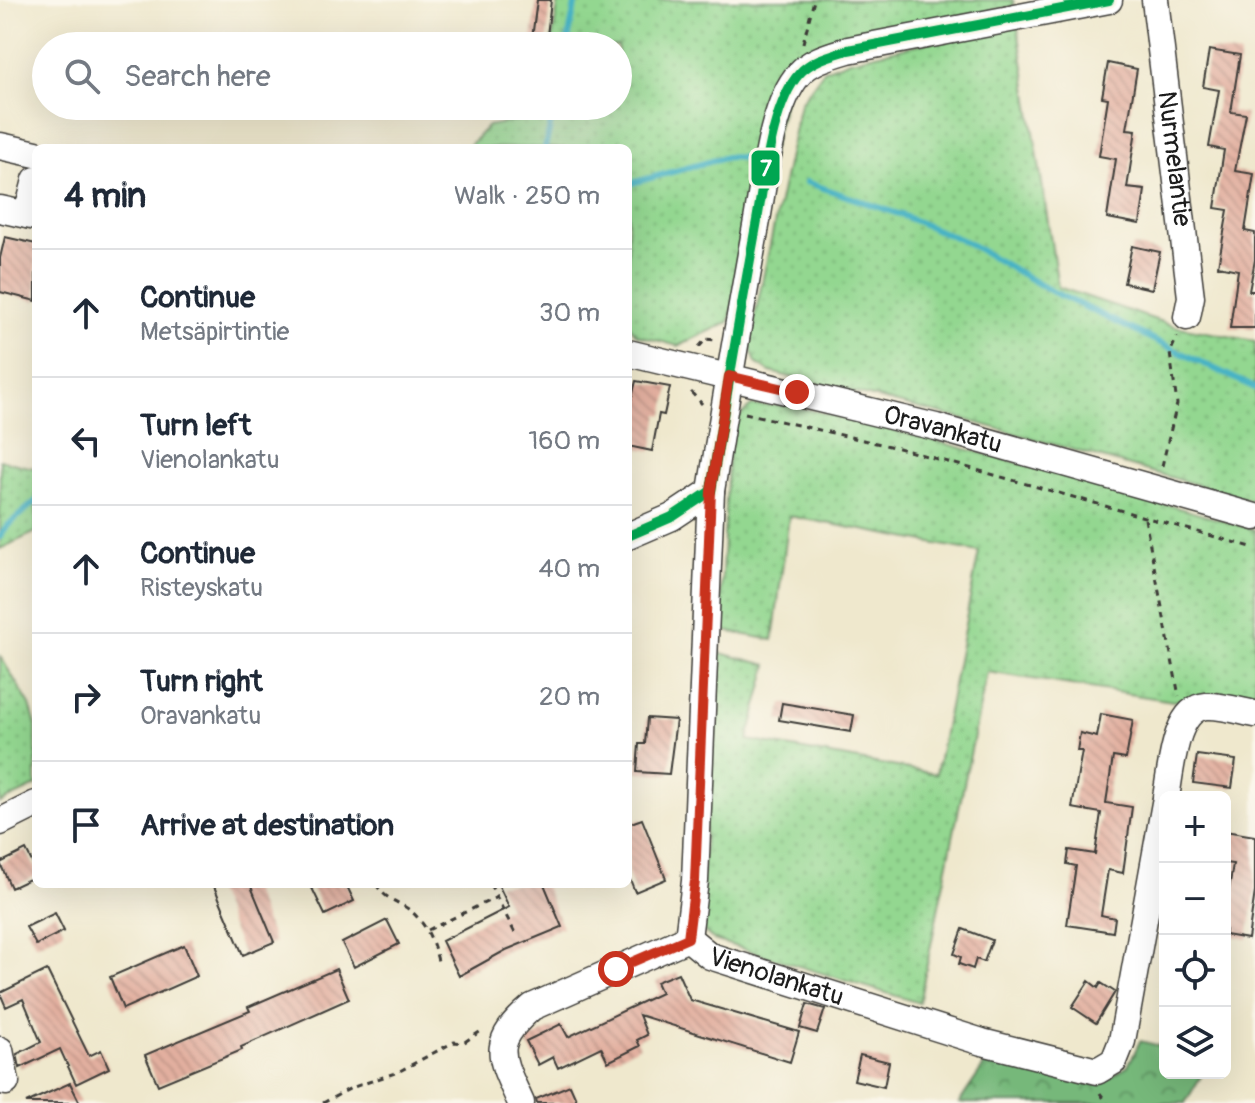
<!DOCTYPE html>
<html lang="en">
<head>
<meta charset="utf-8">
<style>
  :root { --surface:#fff; --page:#f2f2f3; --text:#1f2937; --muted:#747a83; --line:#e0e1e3 }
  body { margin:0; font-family:Pangolin,sans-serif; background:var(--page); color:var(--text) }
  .controls { position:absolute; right:24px; bottom:24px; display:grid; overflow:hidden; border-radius:12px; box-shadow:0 8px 32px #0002 }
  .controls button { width:72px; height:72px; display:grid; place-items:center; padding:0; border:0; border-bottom:2px solid var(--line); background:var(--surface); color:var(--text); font:40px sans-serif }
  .stop { position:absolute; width:24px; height:24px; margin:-18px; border:6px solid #c8321e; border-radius:50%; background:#fff }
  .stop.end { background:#c8321e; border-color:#fff; box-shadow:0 2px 8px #0008 }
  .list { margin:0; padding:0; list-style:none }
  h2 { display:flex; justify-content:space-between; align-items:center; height:104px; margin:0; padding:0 32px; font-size:34px }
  h2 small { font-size:26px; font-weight:400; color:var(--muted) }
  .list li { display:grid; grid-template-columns:52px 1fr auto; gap:24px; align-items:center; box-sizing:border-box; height:128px; padding:0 32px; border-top:2px solid var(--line) }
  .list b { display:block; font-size:30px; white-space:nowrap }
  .list p { margin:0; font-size:26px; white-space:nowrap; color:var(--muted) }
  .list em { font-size:26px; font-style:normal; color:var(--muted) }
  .icon { flex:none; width:44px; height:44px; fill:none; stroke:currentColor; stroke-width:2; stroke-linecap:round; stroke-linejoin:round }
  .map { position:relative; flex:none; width:1255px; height:1103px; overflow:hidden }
  .search { position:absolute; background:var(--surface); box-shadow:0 8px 32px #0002; left:32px; top:32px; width:600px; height:88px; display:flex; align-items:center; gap:20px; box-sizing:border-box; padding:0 28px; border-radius:44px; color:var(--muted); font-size:30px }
  .panel { position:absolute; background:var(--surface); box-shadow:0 8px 32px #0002; left:32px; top:144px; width:600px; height:744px; border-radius:12px }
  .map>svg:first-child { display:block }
  .grass { fill:url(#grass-dots); stroke:#587a56; stroke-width:2 }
  .forest { fill:url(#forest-crowns); stroke:#496a4b; stroke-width:2 }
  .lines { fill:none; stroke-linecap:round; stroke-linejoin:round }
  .stream { stroke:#47b2c5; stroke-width:6 }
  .building { fill:url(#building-back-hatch) }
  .minor-casing { stroke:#3c3b37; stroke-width:29 }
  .path { stroke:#3c3b37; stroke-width:3; stroke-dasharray:6 6; stroke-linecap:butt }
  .minor { stroke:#fff; stroke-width:26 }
  .bus-1-casing { stroke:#fbf7ec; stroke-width:16 }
  .bus-1 { stroke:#00a651; stroke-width:10 }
  .route { stroke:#c8321e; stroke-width:10 }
  .labels { text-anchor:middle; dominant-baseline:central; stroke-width:6; stroke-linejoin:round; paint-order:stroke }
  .street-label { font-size:26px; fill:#1c1c1c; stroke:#fbf7ec }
  .line-badge { stroke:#fbf7ec; stroke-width:3 }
  .badge-label { font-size:22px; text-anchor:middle; font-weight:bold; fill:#fff }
</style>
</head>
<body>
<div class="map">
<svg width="1255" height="1103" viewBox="0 0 1255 1103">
  <defs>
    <pattern id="grass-dots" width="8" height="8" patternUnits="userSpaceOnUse" patternTransform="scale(2)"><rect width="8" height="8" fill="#93d790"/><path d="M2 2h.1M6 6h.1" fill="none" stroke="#7eb87c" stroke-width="1.8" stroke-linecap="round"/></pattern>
    <pattern id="forest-crowns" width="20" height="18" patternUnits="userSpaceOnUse" patternTransform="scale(2)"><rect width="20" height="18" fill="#76b87a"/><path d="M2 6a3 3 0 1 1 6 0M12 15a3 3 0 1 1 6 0" fill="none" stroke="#609563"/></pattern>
    <pattern id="building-back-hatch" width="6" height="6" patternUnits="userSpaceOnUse" patternTransform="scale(2)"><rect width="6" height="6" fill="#e2af9f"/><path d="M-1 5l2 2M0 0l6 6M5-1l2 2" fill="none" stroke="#c19688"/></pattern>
  </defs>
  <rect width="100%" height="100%" fill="#fbf7ec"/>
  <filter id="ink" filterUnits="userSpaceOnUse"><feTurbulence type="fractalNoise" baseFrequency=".0125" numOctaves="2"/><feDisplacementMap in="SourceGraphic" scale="16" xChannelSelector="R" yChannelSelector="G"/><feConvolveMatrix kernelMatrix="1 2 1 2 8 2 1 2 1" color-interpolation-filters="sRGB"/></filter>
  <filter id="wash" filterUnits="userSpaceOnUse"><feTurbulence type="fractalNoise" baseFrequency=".006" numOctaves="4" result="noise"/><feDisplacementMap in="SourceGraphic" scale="32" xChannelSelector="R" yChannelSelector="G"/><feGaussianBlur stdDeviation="1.8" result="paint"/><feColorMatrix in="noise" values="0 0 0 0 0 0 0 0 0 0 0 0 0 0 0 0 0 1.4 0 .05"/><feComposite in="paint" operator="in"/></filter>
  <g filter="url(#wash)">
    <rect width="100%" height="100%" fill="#efe8cd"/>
    <path class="grass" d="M559,0H1013L1014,6L833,41L793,67L729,322L678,346L637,335L628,324V148H467L488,126L538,117L540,106H618V46H551Z
      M1017,22L1058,287L1174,326L1255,341V501L967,420L770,372L756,363L749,344L800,103L824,70L850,60Z
      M789,405C945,441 1100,485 1255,530V703L1210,696L1173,701L987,672L919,1003L714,940L699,927L716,652L768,665L748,740L936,774L979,552L789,516L773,640L719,630L730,425L751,406Z
      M0,460L33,468L36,466V532L0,549Z
      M0,656L30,705L36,725V786L0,803Z"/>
    <path class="forest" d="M1140,1041L1165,1047V1073H1203L1185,1103H959L990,1057L1098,1085L1128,1066Z"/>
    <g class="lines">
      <path class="stream" d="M567,46L576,0
        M545,148L555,106
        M806,182L901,215L966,242L1051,291L1255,388
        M628,184L727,157L748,158
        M0,537L7,526L36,501"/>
    </g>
    <g id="blocks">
      <path class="building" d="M537,0H551L546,46H531Z
        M1209,50L1240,55L1231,112L1246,114L1235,171L1254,174L1245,231L1255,233V260L1249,291H1255V328H1230L1238,270L1218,266L1228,210L1215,208L1224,150L1209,147L1219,90L1203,87Z
        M1108,63L1137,69L1127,129L1136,130L1127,188L1145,190L1140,224L1107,218L1116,159L1099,156L1108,98L1102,97Z
        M5,237L36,244V301L0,292V258Z
        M1132,246L1160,252L1152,289L1124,283Z
        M636,381L670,387L664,415L659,414L652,451L628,446V413Z
        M782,703L854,715L851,732L779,720Z
        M1101,714L1133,720L1126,759L1113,757L1106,803L1132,807L1123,873L1108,870L1101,915L1115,918L1113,932L1067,925L1076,866L1067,864L1069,850L1095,854L1101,813L1072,808L1082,751H1077L1080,733L1097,737Z
        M647,718L676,720L669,774L637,772L639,744H645Z
        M1197,755L1236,760L1232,788L1193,783Z
        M642,819L666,879L635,892L628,874V824Z
        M1225,831L1255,836V892L1248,939L1225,935V896H1228L1233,864L1225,863Z
        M26,850L36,870V876L11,888L0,863Z
        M213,884H250L274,942L243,955Z
        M310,884H346L354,901L325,915Z
        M498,884H544L562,927L506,950L459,976L442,941L509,907Z
        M55,913L64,931L36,945L26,927Z
        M387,920L399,944L354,967L342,943Z
        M963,929L992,940L984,962L976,959L973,969L959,964L961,957L954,954Z
        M184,945L197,976L123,1009L110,977Z
        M336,969L349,999L241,1047L242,1050L158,1085L145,1055L250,1011L248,1007Z
        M47,970L89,1056L101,1050L109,1068L76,1084L60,1049L20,1068L17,1054L41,1042L23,999L6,1007L0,993Z
        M678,973L690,1000L799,1032L790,1062L639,1015L647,1035L637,1040L640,1046L608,1062L601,1047L558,1068L553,1057L538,1065L526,1041L561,1024L568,1037L661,993L656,982Z
        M1089,981L1098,988L1101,983L1115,992L1096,1023L1072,1007Z
        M807,1004L825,1009L817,1033L800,1028Z
        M860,1055L889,1062L884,1087L854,1080Z
        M70,1083L80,1103H26Z
        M570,1085L578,1103H537L536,1099Z"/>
    </g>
  </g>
  <g filter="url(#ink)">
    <use href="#blocks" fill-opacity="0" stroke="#3c3b37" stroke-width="2"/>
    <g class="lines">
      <defs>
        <g id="minor">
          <path id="s1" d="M1155,0L1191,297L1187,317"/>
          <path d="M0,146L36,154"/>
          <path d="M0,209L36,217"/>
          <path d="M27,215L36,180"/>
          <path id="s2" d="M628,353L936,427L1255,517"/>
          <path d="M628,536L672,517L711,491C725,402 740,314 756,226C764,184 771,105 799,74C811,60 832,55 848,50L1109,0"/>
          <path d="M1166,797C1171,772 1174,708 1206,706C1221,705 1240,711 1255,714"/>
          <path d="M0,822L36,804"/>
          <path id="s3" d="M688,938L710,956L982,1042L1097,1071L1114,1061L1122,1041L1165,803"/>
          <path d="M688,938L695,881L711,491"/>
          <path d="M0,1050L6,1082"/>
          <path d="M521,1103C500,1056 489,1044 532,1007L688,938"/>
        </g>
      </defs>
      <use href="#minor" class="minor-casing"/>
      <path class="path" d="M803,43L814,0
        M699,347L706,339L715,340
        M691,392L702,404
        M745,413L898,448L1255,548
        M1162,466L1177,404L1170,353L1177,337
        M1145,519L1179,696
        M376,884C386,901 397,900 411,911C427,925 433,941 438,961
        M490,884L515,933
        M428,930L497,897
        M1100,1093L1107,1103
        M323,1103L351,1088L398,1072L454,1042L463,1043L484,1029"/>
      <use href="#minor" class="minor"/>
      <defs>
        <path id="bus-1" d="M628,536L672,517L711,491C725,402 740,314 756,226C764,184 771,105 799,74C811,60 832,55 848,50L1109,0"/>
      </defs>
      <use href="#bus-1" class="bus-1-casing"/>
      <use href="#bus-1" class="bus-1"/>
    </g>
  </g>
  <g class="lines" filter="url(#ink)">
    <path class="route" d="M616,969L688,938L695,881L711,491L729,376L797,392"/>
  </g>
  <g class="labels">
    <g class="street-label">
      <text stroke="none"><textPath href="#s1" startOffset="160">Nurmelantie</textPath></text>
      <text stroke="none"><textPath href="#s2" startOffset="324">Oravankatu</textPath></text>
      <text stroke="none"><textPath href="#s3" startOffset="98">Vienolankatu</textPath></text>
    </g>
  </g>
  <rect class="line-badge" x="750" y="149" width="31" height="38" rx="8" fill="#00a651"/>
  <g class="badge-label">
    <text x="766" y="176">7</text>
  </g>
</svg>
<div class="controls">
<button>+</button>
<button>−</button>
<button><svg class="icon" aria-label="locate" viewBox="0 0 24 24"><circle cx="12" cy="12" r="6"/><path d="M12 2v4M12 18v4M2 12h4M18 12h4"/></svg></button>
<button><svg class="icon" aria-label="layers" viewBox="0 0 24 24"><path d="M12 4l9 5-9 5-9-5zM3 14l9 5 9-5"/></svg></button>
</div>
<div class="stop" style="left:616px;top:969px"></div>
<div class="stop end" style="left:797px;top:392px"></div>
<div class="search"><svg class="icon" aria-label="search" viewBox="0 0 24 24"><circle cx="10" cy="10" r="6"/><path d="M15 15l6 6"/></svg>Search here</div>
<section class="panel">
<h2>4 min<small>Walk · 250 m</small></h2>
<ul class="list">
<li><svg class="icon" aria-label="ahead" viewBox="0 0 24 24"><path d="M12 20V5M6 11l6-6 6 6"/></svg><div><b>Continue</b><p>Metsäpirtintie</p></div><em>30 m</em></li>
<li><svg class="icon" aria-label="left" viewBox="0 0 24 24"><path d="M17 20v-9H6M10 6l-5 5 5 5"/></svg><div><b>Turn left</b><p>Vienolankatu</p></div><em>160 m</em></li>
<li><svg class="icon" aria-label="ahead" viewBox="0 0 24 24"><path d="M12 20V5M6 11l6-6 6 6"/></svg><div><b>Continue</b><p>Risteyskatu</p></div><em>40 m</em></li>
<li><svg class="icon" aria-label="right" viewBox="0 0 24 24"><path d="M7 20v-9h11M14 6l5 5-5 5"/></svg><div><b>Turn right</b><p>Oravankatu</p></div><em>20 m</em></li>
<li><svg class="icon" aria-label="arrive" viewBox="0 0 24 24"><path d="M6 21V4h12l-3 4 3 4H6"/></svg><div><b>Arrive at destination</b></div></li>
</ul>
</section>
</div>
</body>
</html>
